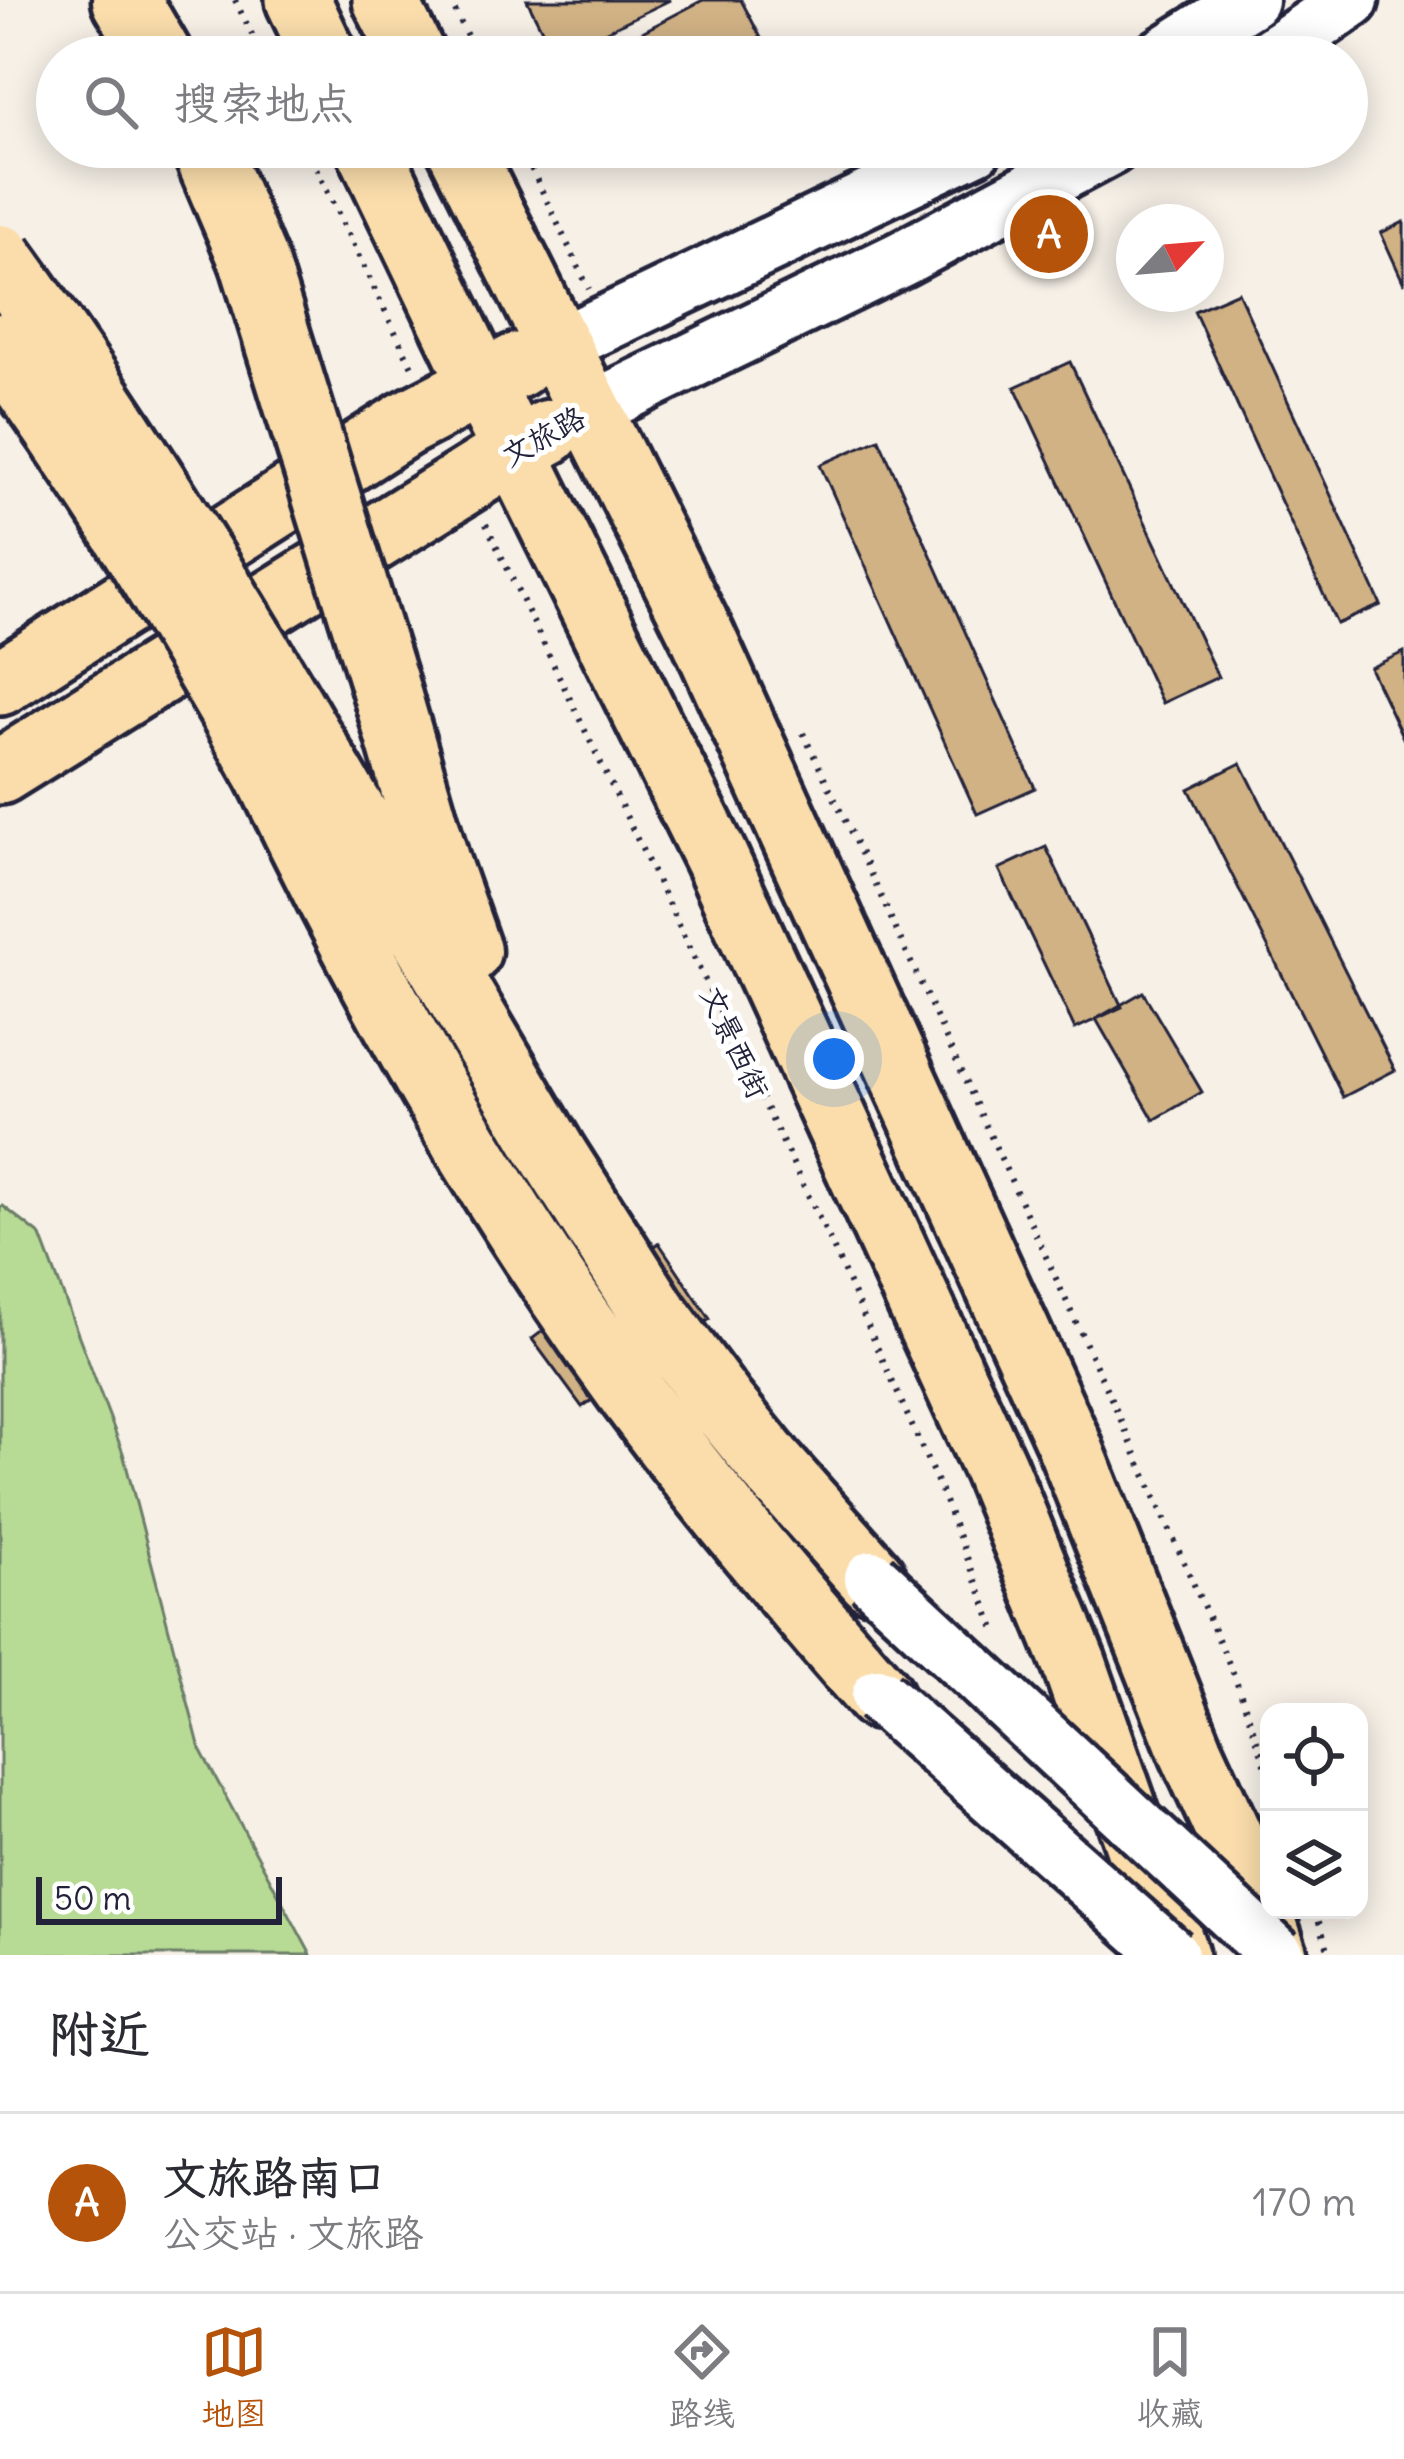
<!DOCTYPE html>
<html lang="zh">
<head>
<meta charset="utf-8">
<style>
  :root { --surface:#fff; --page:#f2f2f3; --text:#2b2b33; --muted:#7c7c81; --line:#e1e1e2; --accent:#b45309 }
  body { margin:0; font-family:Delius,"LXGW WenKai TC",sans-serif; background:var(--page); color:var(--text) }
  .controls { position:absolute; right:36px; bottom:36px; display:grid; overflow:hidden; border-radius:24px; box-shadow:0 6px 30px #0003 }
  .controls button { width:108px; height:108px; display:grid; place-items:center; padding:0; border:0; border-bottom:3px solid var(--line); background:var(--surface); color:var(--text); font:60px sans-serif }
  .compass { position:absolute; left:1116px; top:204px; width:108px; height:108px; border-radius:50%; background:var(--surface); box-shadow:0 6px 30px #0003; rotate:64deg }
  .scale { position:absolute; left:36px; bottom:30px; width:246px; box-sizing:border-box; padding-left:12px; border:6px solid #22223b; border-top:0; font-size:33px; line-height:42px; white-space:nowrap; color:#22223b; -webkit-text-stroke:9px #fff; paint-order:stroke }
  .you { position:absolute; left:834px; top:1059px; width:42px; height:42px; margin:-30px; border:9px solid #fff; border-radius:50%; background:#1a73e8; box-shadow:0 0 0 18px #1a73e833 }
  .badge { display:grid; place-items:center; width:78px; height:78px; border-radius:50%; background:var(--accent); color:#fff; font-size:39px; font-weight:700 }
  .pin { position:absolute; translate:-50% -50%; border:6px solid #fff; box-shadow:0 3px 12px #0006 }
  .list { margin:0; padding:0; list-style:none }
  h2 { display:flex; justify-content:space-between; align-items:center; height:156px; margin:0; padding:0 48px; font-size:51px }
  h2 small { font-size:39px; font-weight:400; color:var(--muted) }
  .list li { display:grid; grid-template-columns:78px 1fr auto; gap:36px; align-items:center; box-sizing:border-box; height:180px; padding:0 48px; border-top:3px solid var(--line) }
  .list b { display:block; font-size:45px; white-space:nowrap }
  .list p { margin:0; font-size:39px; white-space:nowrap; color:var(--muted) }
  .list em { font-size:39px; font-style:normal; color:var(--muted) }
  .icon { flex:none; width:66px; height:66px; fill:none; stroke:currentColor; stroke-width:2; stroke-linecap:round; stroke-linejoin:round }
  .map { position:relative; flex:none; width:1404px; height:1955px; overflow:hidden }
  .search { position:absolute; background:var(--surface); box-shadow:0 6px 30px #0003; left:36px; right:36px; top:36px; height:132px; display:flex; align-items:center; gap:30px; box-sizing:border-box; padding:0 42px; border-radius:66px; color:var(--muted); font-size:45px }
  .sheet { height:336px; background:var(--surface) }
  nav { display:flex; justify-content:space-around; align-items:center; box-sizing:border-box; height:168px; border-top:3px solid var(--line); background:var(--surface); font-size:33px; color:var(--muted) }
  nav a { display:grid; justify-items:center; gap:6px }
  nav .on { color:var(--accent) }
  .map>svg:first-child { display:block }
  .green { fill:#b7db95; stroke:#6c7e68; stroke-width:3 }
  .building { fill:#d1b285; stroke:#22223b; stroke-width:3 }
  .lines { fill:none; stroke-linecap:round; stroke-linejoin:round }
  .secondary-casing { stroke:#22223b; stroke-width:63 }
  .primary-casing { stroke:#22223b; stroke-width:72 }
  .highway-casing { stroke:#22223b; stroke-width:75 }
  .path { stroke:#22223b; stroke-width:6; stroke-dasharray:3 9; stroke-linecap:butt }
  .secondary { stroke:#fff; stroke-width:54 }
  .primary { stroke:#faddab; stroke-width:63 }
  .highway { stroke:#faddab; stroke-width:66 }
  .secondary-bridge-casing { stroke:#22223b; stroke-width:63; stroke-linecap:butt }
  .highway-bridge-casing { stroke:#22223b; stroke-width:75; stroke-linecap:butt }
  .secondary-bridge { stroke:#fff; stroke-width:54 }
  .highway-bridge { stroke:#faddab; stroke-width:66 }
  .labels { text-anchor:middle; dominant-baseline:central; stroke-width:10; stroke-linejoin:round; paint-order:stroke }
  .street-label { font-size:30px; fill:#22223b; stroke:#fff }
</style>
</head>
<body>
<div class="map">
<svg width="1404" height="1955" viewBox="0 0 1404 1955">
  <rect width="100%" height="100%" fill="#f6f0e7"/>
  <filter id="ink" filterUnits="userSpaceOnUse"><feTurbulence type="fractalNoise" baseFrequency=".00833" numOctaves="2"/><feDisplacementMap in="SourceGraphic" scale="24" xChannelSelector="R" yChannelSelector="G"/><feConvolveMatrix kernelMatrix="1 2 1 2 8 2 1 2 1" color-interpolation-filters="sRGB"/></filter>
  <g filter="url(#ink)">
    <path class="green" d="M3,1206L41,1236L123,1453L200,1749L311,1955H0V1207Z"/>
    <path class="building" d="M527,0H670L555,56Z
      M703,0H741L771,57H634L625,41Z
      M1404,222V284L1381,233Z
      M1238,292L1381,605L1337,624L1194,311Z
      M1070,362L1218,677L1162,703L1015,387Z
      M879,439L1035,788L977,814L820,465Z
      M1404,652V740L1370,668Z
      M1241,763L1395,1070L1343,1097L1189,789Z
      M1046,847L1122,1007L1075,1029L999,869Z
      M1143,992L1202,1092L1154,1120L1096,1019Z
      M659,1243L710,1319L582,1407L532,1339Z"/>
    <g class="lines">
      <defs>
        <path id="secondary" d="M1160,57L1250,0
          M1268,57L1351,0
          M558,346L975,147
          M590,410L901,259L1111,147"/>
        <path id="primary" d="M298,0L325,57
          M385,0L414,57
          M368,147L481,383L716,858L995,1468L1074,1663L1176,1955
          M459,147L703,637L1068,1442L1191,1751L1250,1880L1275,1955
          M0,683L405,424L518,365
          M0,772L516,450L549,432"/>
        <path id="highway" d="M126,0L159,57
          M205,147L253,260
          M383,680L436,863L467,951
          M316,751L554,1156L654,1313L723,1406L771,1465L872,1578
          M270,776C382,1011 511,1238 670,1445C736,1531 807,1614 879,1696"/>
      </defs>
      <use href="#secondary" class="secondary-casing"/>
      <use href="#primary" class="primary-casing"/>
      <use href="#highway" class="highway-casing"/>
      <path class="path" d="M235,0L263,57
        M450,0L477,57
        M306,147L414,371
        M521,147L589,289
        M486,524L832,1245L941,1491L997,1634
        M803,733L867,866L1119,1416L1235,1677L1269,1775
        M1315,1910L1330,1955"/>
      <use href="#secondary" class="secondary"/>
      <use href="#primary" class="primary"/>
      <use href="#highway" class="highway"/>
      <defs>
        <path id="secondary-bridge" d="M872,1578L1277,1955
          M879,1696L1171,1955"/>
        <path id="highway-bridge" d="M0,258C115,416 218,582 316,751
          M253,260L383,680
          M0,347C100,483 187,628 270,776"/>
      </defs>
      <use href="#secondary-bridge" class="secondary-bridge-casing"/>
      <use href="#highway-bridge" class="highway-bridge-casing"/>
      <use href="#secondary-bridge" class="secondary-bridge"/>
      <use href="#highway-bridge" class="highway-bridge"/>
    </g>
  </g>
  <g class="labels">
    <g class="street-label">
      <text transform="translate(543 436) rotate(-29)">文旅路</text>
      <text transform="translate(735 1042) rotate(65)">文景西街</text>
    </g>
  </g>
</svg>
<div class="controls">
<button><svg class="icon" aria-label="locate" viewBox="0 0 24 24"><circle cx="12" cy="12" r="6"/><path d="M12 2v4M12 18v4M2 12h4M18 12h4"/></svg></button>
<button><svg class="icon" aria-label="layers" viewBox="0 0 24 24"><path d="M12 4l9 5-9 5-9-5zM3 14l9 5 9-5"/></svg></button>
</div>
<svg class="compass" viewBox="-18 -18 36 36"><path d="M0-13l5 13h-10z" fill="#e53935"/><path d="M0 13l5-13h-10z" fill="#7c7c81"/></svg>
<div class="scale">50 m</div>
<div class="you"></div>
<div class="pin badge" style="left:1049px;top:234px">A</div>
<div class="search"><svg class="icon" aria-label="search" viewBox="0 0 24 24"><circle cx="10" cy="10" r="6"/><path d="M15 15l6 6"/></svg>搜索地点</div>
</div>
<section class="sheet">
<h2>附近<small></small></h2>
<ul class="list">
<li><span class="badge">A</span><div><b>文旅路南口</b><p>公交站 · 文旅路</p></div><em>170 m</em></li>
</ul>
</section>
<nav>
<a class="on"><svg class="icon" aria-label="map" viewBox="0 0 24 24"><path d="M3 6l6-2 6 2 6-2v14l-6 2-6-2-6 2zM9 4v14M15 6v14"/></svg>地图</a>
<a><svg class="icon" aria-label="directions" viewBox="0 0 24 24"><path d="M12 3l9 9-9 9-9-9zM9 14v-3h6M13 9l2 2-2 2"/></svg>路线</a>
<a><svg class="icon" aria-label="saved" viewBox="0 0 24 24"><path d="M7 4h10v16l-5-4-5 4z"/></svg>收藏</a>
</nav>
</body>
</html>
